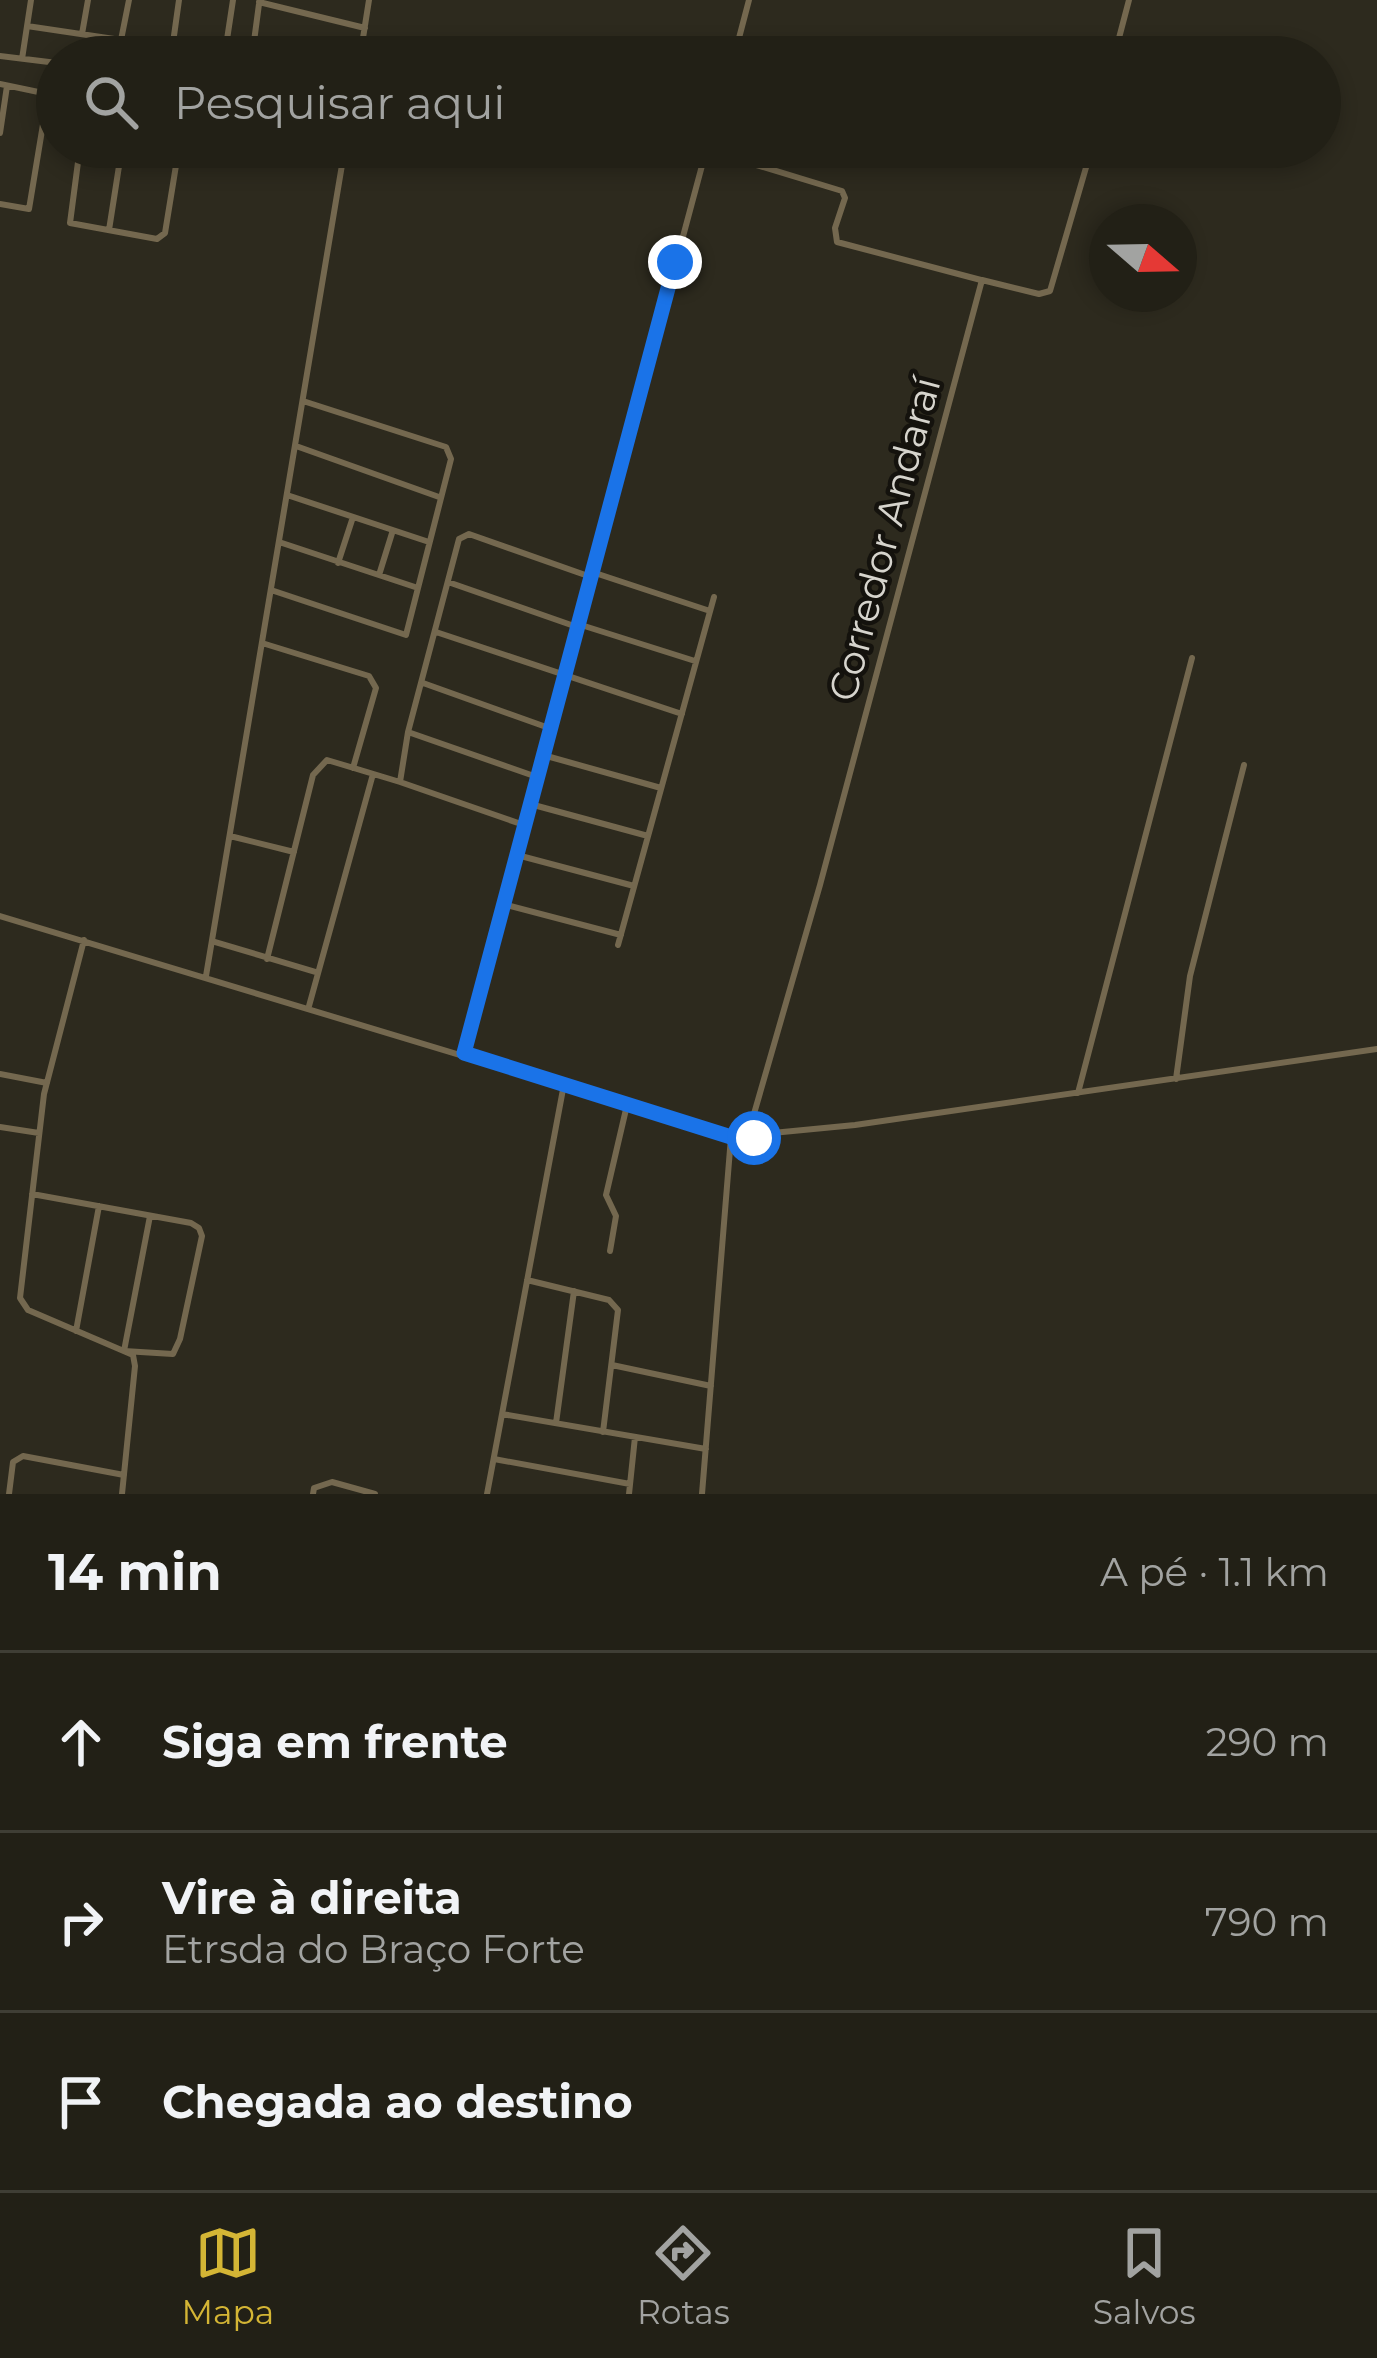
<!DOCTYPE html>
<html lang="pt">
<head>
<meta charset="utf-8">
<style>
  :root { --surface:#222016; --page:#2a281f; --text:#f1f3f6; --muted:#a2a3a1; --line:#3f3e35; --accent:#d4b535 }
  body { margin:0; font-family:Montserrat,sans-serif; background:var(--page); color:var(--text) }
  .compass { position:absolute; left:1089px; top:204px; width:108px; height:108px; border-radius:50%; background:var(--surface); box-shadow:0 6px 18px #0003; rotate:110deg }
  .stop { position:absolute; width:36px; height:36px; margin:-27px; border:9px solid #1a73e8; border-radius:50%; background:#fff }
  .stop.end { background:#1a73e8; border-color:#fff; box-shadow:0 3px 12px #0008 }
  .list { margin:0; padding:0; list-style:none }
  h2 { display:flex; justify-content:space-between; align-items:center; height:156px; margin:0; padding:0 48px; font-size:51px }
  h2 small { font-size:39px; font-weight:400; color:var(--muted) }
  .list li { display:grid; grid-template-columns:78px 1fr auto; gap:36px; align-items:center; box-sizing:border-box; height:180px; padding:0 48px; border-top:3px solid var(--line) }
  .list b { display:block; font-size:45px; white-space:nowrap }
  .list p { margin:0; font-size:39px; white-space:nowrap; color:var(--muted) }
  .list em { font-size:39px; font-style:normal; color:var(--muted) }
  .icon { flex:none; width:66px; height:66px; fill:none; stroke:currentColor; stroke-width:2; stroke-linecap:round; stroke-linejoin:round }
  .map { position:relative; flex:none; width:1377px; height:1494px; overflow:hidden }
  .search { position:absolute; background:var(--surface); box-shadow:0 6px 18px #0003; left:36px; right:36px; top:36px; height:132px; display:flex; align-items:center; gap:30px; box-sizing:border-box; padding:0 42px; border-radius:66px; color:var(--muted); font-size:45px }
  .sheet { height:696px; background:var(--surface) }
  nav { display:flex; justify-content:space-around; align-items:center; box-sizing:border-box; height:168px; border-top:3px solid var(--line); background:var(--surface); font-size:33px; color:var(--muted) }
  nav a { display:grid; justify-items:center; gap:6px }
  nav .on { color:var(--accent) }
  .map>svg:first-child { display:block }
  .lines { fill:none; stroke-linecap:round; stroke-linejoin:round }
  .minor { stroke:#74684f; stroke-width:6 }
  .route { stroke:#1a73e8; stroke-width:15 }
  .labels { text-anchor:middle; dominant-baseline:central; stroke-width:9; stroke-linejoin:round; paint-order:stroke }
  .street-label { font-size:39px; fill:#d6d4cd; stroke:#14120d }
</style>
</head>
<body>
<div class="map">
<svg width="1377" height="1494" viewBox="0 0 1377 1494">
  <rect width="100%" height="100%" fill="#2d2a1e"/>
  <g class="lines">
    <path class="minor" d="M259,2L365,28
      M259,4L253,49L286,57
      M27,26L121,40L129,0
      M82,34L88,0
      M226,46L233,0
      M0,56L57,63
      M176,57L172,50L179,0
      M217,57L226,46L253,49
      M360,57L369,0
      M734,57L749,0
      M1114,57L1129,0
      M22,59L31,0
      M57,65L54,73L57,81
      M0,84L48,94L29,209L0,204
      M0,133L7,86
      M80,147L70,223L157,239L165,233L179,147
      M707,150L842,191L845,198L835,228L837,242L981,280
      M109,230L122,147
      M296,446L439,497
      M287,495L429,542
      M279,542L418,588
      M338,563L353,517
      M592,572L710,611
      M379,575L393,530
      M448,582L577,627
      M271,590L406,635L451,459L446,447L303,401
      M578,624L695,661
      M436,632L682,714
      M262,643L369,676L376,688L353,768
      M423,683L549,728
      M408,732L537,777
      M543,755L661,788
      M530,804L648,836
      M524,825L400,782L408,732L459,539L469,534L591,577
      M230,836L294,852
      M517,855L634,886
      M503,904L621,935
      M0,916L731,1137L855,1125L1377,1049
      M84,940L44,1094L20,1298L28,1310L133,1355L135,1366L122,1494
      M212,941L316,972
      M618,945L714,597
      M267,959L313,775L327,760L400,782
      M206,976L345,147
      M309,1006L373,774
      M464,1053L707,147
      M0,1074L47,1083
      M1176,1079L1190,976L1244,765
      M1078,1093L1192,658
      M0,1127L39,1133
      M747,1138L820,885L982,280L1039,294L1050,291L1092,147
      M32,1194L191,1223L199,1228L202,1236L180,1339L173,1354L124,1351L150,1216
      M610,1251L616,1216L606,1195L627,1105
      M527,1280L609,1300L618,1310L603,1432
      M76,1331L99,1206
      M612,1365L711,1386
      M502,1414L706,1449
      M556,1423L574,1291
      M494,1459L630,1484
      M9,1494L13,1462L23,1456L124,1475
      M313,1494L314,1488L332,1482L375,1494
      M487,1494L564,1084
      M629,1494L635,1437
      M702,1494L731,1137"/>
  </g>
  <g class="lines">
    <path class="route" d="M675,262L464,1053L731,1137L754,1138"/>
  </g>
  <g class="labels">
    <g class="street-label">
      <text transform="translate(884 539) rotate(-75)">Corredor Andaraí</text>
    </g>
  </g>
</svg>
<svg class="compass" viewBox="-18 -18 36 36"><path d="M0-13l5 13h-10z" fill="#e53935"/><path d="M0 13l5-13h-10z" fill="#a2a3a1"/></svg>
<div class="stop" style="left:754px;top:1138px"></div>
<div class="stop end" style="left:675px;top:262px"></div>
<div class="search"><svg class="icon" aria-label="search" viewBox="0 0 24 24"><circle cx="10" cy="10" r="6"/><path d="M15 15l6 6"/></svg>Pesquisar aqui</div>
</div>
<section class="sheet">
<h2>14 min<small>A pé · 1.1 km</small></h2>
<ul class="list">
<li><svg class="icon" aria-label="ahead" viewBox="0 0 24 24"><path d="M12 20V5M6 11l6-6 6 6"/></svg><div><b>Siga em frente</b></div><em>290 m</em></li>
<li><svg class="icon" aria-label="right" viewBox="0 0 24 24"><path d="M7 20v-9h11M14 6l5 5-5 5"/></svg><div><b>Vire à direita</b><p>Etrsda do Braço Forte</p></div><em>790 m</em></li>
<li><svg class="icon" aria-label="arrive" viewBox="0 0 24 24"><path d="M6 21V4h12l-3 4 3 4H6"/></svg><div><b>Chegada ao destino</b></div></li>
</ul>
</section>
<nav>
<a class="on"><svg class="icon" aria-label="map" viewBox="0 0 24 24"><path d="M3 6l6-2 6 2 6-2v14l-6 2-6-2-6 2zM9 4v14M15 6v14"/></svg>Mapa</a>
<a><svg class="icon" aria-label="directions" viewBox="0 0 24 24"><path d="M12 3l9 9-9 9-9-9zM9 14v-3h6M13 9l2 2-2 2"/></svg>Rotas</a>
<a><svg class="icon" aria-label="saved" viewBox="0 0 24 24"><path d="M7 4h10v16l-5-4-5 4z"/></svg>Salvos</a>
</nav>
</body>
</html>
